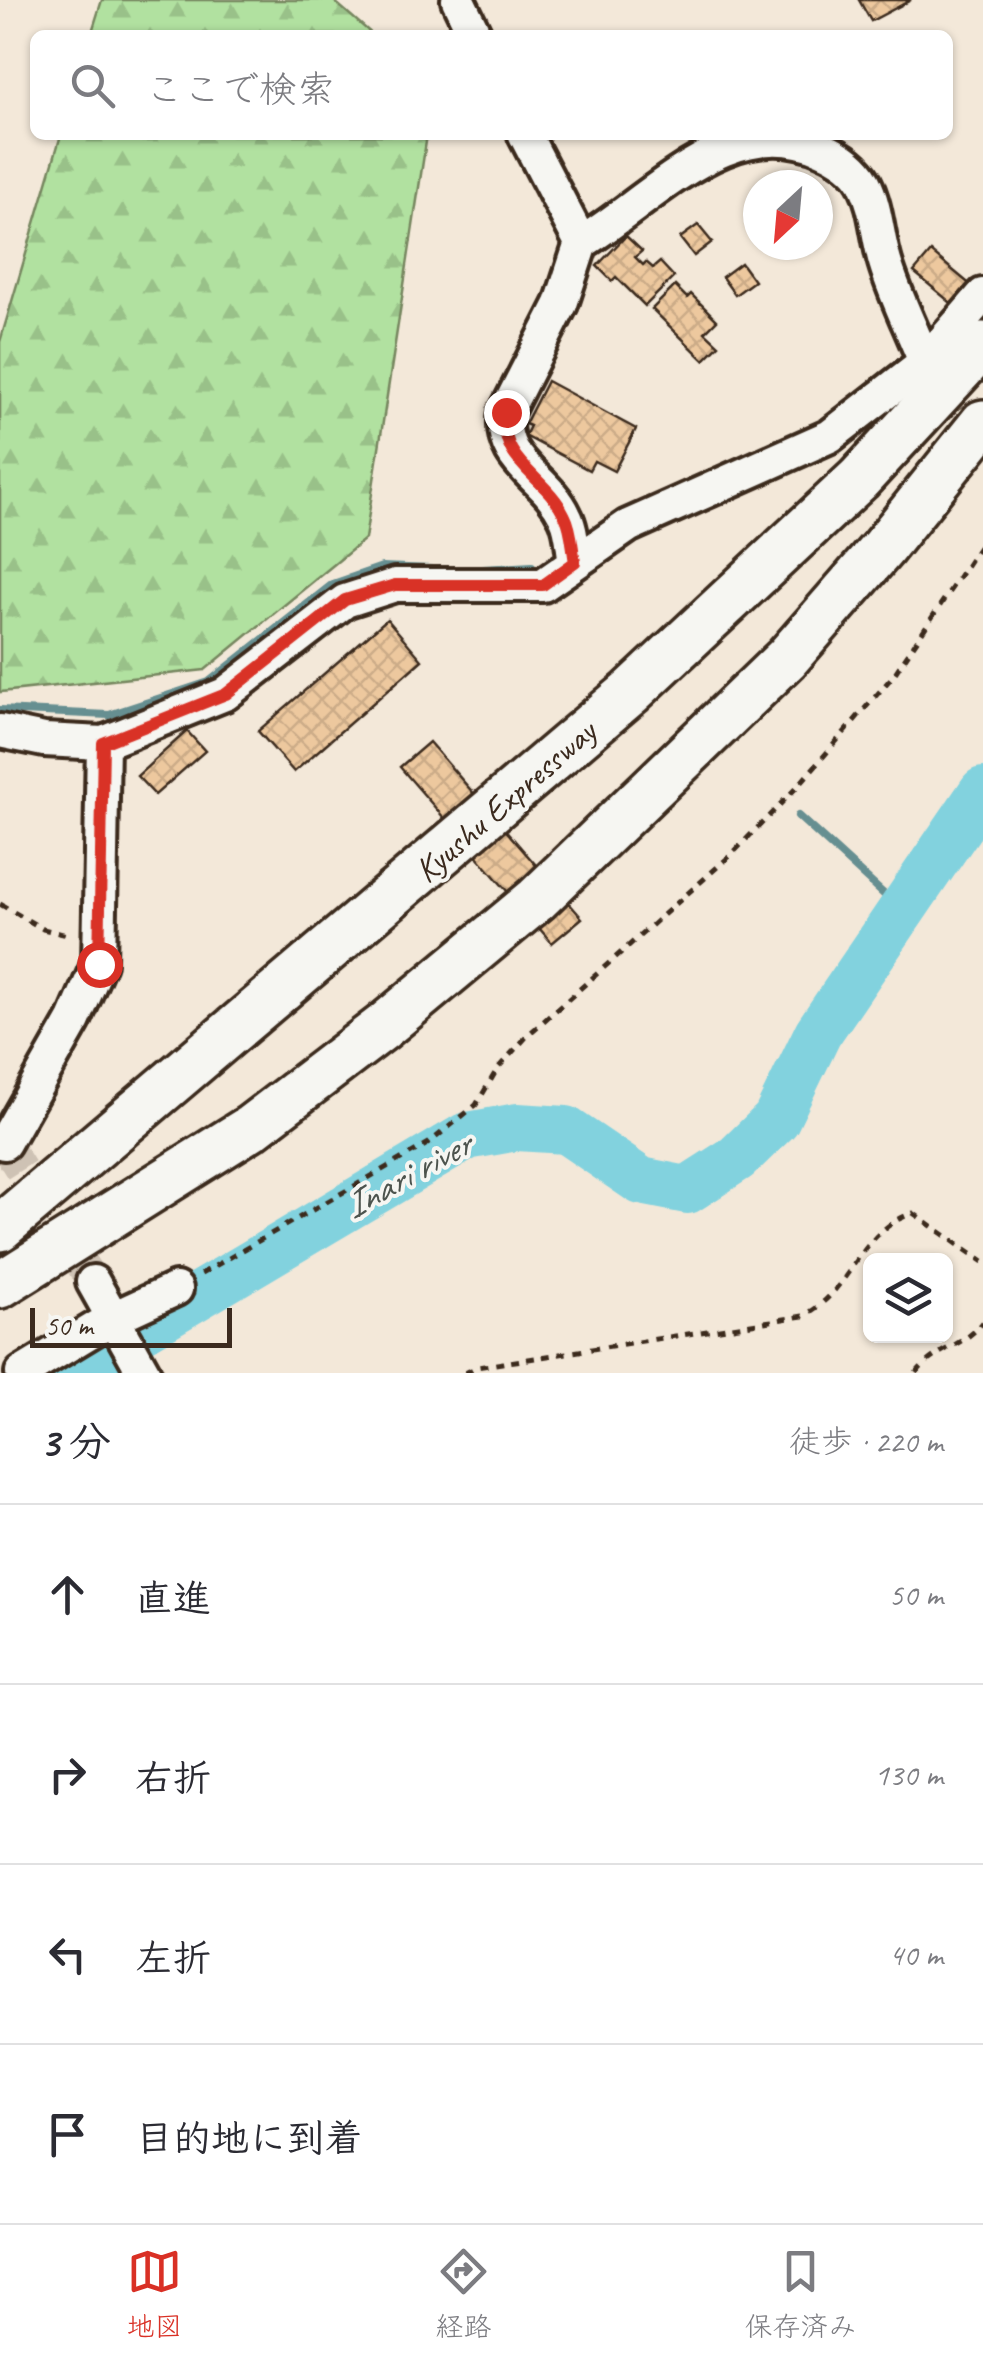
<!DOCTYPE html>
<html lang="ja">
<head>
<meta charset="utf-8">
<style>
  :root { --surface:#fff; --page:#f2f2f3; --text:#2b2b33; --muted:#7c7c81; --line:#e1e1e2; --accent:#d93025 }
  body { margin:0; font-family:Caveat,"Klee One",sans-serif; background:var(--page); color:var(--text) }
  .controls { position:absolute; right:30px; bottom:30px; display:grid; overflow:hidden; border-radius:15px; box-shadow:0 2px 8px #0004 }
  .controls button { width:90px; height:90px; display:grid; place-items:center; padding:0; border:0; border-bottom:2px solid var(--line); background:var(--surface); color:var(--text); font:50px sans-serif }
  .compass { position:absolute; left:743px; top:170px; width:90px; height:90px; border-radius:50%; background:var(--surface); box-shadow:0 2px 8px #0004; rotate:206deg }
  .scale { position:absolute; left:30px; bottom:25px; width:202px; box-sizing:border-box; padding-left:10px; border:5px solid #3b2a1e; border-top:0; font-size:28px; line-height:35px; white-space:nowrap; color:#3b2a1e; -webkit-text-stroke:8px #f6f6f2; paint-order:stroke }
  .stop { position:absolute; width:30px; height:30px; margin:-22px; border:8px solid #d93025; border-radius:50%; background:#fff }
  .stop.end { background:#d93025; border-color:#fff; box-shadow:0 2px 10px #0008 }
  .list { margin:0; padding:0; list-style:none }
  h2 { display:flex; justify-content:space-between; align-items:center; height:130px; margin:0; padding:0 40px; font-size:42px }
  h2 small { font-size:32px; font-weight:400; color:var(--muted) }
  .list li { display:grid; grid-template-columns:65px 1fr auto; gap:30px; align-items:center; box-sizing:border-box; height:180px; padding:0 40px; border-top:2px solid var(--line) }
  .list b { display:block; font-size:38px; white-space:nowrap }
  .list em { font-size:32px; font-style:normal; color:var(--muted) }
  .icon { flex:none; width:55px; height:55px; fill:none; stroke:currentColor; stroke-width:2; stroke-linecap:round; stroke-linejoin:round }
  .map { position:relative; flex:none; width:983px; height:1373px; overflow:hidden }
  .search { position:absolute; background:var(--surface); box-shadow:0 2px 8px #0004; left:30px; right:30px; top:30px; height:110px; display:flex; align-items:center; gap:25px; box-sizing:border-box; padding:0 35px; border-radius:15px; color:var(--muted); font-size:38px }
  .sheet { height:850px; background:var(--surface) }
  nav { display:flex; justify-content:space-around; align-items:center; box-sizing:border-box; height:140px; border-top:2px solid var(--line); background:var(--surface); font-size:28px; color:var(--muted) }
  nav a { display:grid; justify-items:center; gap:5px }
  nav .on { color:var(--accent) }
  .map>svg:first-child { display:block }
  .forest { fill:url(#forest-firs); stroke:#76865f; stroke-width:2.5 }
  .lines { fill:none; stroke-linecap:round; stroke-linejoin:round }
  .stream { stroke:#668f91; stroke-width:8 }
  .river { stroke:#82d2de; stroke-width:48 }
  .building { fill:url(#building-cross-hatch); stroke:#3b2a1e; stroke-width:2.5 }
  .minor-tunnel { stroke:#cec2b4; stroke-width:32; stroke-dasharray:32 16; stroke-linecap:butt }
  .minor-casing { stroke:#3b2a1e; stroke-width:40 }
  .highway-casing { stroke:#3b2a1e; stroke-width:52 }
  .path { stroke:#3b2a1e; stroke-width:5; stroke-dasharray:8 8; stroke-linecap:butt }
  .minor { stroke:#f6f6f2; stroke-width:32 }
  .highway { stroke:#f6f6f2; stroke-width:45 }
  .route { stroke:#d93025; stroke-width:12 }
  .labels { text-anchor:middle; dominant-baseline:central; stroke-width:8; stroke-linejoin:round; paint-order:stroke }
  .street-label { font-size:35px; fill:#3b2a1e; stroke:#f6f6f2 }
  .water-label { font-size:38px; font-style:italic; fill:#4d544e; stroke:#f6f6f2 }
</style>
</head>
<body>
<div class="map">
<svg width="983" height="1373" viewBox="0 0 983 1373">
  <defs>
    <pattern id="forest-firs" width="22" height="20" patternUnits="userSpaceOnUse" patternTransform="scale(2.5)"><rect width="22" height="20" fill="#b1e1a0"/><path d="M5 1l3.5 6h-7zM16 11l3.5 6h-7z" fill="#99c189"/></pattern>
    <pattern id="building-cross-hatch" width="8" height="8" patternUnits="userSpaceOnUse" patternTransform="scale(2.5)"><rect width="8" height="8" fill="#edc89e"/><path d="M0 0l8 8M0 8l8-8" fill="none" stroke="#ccac88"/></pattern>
  </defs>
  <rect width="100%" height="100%" fill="#f3e8d9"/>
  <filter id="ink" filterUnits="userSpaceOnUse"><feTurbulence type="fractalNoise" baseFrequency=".01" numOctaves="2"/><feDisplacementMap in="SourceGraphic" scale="20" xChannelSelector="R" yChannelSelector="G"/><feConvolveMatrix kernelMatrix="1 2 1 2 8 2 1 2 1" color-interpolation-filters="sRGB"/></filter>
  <g filter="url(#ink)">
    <path class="forest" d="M102,0H333L373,35H91Z
      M61,135H427L365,539L205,670L0,692V342Z"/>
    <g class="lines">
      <path class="stream" d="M482,569L532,566
        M0,710L109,715L209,682L333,584L382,567L433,569
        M798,816L899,908"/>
      <path class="river" d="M68,1373L467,1136L517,1127L566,1130L641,1181L687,1190L737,1158L776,1120L818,1033L983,791"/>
    </g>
    <path class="building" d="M859,0H911L871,21Z
      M698,225L712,242L694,256L680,238Z
      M626,236L642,251L635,257L643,265L646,262L653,268L660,262L674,277L645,306L616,277L612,281L597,266Z
      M931,252L973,287L956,307L914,272Z
      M741,263L754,281L735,295L722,277Z
      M675,286L687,298L691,294L717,320L705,332L719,345L704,360L652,309Z
      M547,381L636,429L614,471L594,461L589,470L525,436L530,426L525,424Z
      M387,619L422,660L294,772L258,731Z
      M187,731L205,751L155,795L137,776Z
      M429,742L582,918L552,943L400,767Z"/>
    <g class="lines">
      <path class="minor-tunnel" d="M4,1143L93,1282"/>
      <defs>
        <path id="minor" d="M458,0L475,35
          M525,135L581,243L561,304L506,412C497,463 546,475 565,516C572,529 572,547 575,562
          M581,243C655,198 730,108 823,149C839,156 855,166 864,182C877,208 877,235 885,262C895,296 912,329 925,362
          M0,731L44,740L103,743L225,694L345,601L395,585H543L628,526L830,436L925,362L983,295
          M4,1143L74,1020L99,963L103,743
          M93,1282L144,1373
          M22,1373L111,1319L176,1289"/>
        <path id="highway" d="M0,1228L631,692L859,479L983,345
          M0,1285L252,1127L383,1027L537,899L787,658L882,549L983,423"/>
      </defs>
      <use href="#minor" class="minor-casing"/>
      <use href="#highway" class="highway-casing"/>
      <path class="path" d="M0,904L43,929L71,936
        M201,1274L429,1143L476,1105L498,1068L529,1034L731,855L797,787L893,676L983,541
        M465,1373L477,1367L803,1316C852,1291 857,1232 913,1213L983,1262
        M916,1373C937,1347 964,1347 983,1322"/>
      <use href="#minor" class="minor"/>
      <use href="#highway" class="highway"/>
    </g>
  </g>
  <g class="lines" filter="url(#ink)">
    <path class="route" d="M99,964L103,743L226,694L345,600L395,585H543L575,562C572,547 572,529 565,516C546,475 497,463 506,412"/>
  </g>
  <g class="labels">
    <g class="street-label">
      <text transform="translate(505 801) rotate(-41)">Kyushu Expressway</text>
    </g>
    <g class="water-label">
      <text transform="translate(407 1175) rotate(-29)">Inari river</text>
    </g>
  </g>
</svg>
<div class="controls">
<button><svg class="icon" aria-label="layers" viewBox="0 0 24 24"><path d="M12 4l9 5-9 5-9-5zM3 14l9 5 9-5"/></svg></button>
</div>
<svg class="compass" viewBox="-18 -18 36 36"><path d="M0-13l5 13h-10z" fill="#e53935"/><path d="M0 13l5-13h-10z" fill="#7c7c81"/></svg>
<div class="scale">50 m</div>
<div class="stop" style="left:99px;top:964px"></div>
<div class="stop end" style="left:506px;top:412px"></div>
<div class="search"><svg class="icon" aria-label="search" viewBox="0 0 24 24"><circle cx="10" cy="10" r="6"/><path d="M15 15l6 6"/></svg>ここで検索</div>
</div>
<section class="sheet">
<h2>3 分<small>徒歩 · 220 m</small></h2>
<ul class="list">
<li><svg class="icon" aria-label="ahead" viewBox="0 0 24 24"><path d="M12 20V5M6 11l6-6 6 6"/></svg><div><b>直進</b></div><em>50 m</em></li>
<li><svg class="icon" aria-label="right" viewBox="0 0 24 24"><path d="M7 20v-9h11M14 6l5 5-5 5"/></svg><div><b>右折</b></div><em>130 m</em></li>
<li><svg class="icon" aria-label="left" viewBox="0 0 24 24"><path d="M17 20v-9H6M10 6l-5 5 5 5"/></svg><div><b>左折</b></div><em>40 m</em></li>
<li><svg class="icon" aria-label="arrive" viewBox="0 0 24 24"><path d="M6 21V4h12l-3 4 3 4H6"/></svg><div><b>目的地に到着</b></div></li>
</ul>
</section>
<nav>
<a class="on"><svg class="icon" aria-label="map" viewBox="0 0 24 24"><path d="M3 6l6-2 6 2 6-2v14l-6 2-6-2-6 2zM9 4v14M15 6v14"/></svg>地図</a>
<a><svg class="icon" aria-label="directions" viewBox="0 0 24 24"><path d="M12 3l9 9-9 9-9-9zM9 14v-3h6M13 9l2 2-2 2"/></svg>経路</a>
<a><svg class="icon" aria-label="saved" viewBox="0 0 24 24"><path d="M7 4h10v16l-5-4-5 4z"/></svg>保存済み</a>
</nav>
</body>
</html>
